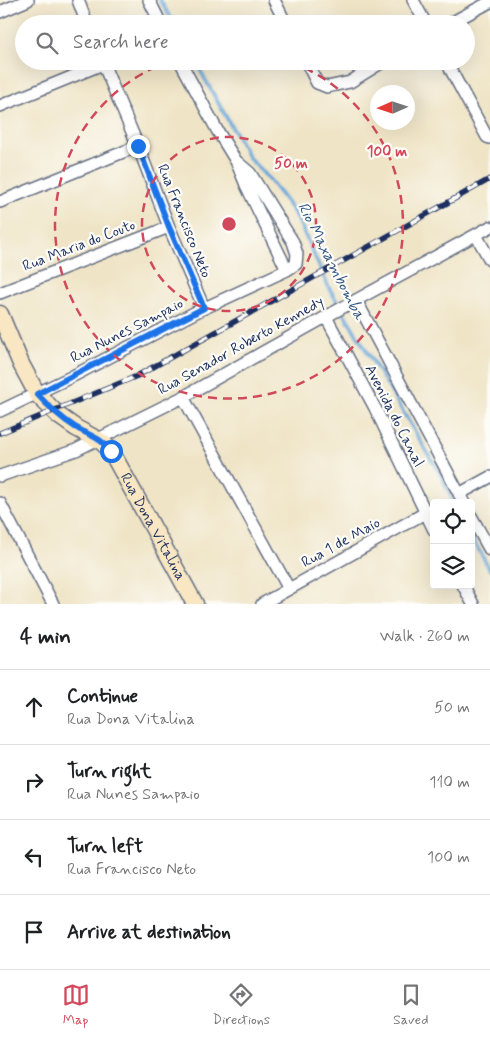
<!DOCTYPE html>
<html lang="en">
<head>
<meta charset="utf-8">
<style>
  :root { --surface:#fff; --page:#f2f2f2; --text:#202124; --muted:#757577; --line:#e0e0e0; --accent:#d1495b }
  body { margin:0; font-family:Mynerve,sans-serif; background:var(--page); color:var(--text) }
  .controls { position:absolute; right:15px; bottom:15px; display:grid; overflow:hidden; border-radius:5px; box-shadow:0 5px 20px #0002 }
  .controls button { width:45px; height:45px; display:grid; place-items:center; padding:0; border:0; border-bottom:1px solid var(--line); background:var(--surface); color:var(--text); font:25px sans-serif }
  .compass { position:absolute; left:370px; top:85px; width:45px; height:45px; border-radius:50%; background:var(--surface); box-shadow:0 5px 20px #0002; rotate:267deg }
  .stop { position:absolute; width:15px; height:15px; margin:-11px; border:4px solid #1a73e8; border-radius:50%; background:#fff }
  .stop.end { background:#1a73e8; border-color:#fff; box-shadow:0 1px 5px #0008 }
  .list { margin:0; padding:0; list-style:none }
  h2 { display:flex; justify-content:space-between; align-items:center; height:65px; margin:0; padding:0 20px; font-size:21px }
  h2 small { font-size:16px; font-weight:400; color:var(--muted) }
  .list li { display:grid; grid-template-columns:32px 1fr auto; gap:15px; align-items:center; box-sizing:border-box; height:75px; padding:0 20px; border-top:1px solid var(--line) }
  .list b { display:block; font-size:19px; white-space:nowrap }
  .list p { margin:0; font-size:16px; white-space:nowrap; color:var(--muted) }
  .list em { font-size:16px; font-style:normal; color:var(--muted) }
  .icon { flex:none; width:28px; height:28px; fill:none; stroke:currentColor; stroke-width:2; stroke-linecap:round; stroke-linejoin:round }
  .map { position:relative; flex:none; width:490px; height:604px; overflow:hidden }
  .search { position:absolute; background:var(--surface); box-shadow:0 5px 20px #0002; left:15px; right:15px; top:15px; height:55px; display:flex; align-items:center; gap:12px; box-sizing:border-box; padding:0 18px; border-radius:28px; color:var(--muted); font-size:19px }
  .sheet { height:365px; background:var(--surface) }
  nav { display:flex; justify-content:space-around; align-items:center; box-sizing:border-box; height:70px; border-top:1px solid var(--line); background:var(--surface); font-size:14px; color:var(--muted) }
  nav a { display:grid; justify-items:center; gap:2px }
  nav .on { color:var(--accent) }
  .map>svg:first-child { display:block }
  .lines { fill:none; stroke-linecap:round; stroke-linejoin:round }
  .stream { stroke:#63a4d6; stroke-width:4 }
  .street-casing { stroke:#656e82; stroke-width:14 }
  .secondary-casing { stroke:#656e82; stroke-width:19 }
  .street { stroke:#fff; stroke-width:11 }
  .secondary { stroke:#f9e7c3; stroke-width:16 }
  .rail-casing { stroke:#1b2f5e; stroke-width:5.5 }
  .rail { stroke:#fdfcf7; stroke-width:4; stroke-dasharray:11; stroke-linecap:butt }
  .route { stroke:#1a73e8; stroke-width:6 }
  .ring { fill:none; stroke:#d1495b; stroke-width:2.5; stroke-dasharray:9 6 }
  .labels { text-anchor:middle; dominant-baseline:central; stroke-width:4.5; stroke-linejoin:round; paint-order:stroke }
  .street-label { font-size:15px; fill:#1b2f5e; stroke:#fdfcf7 }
  .water-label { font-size:16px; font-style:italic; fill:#345888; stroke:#fdfcf7 }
  .centre { fill:#d1495b; stroke:#fdfcf7; stroke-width:2.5 }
  .ring-label { font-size:15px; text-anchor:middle; font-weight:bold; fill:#d1495b; stroke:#fdfcf7; stroke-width:4.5; stroke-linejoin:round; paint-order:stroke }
</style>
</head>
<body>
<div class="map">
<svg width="490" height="604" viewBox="0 0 490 604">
  <rect width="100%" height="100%" fill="#fdfcf7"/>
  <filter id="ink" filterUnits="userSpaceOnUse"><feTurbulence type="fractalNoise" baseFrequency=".02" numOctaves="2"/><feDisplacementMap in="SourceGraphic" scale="10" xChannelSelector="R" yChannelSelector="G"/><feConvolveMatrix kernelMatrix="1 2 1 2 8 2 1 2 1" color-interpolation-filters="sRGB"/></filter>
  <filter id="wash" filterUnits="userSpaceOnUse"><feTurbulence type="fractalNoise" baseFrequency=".0096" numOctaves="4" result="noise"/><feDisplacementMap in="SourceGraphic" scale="20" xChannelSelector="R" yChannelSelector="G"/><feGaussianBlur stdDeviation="1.12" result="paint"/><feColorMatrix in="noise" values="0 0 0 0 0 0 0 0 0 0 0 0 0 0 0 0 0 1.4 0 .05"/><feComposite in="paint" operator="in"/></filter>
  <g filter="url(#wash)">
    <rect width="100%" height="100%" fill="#efe4c6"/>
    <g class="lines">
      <path class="stream" d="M160,0L174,24
        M195,61L249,158L269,179L296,215L329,288L442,477L454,503
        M471,536L490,570"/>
    </g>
  </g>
  <g filter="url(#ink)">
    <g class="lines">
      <defs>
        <path id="street" d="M78,0L87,24
          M149,0L161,24
          M274,0L286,24
          M413,0L426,24
          M0,12L28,0
          M449,24L490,2
          M102,61L138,146L169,227L204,308
          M306,61L317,83L327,87L350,82L384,61
          M446,61L487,137L490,138
          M0,106L103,64
          M237,163L246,185L287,270
          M0,202L138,146
          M476,235L490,260
          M0,293L169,227
          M356,300L464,503
          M326,317L375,408L434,530
          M183,397L289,589
          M0,411L71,377L196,312L287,270L296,264L297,254L293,242L250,173L236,161L217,130L180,61
          M0,476L76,450L183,397L347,305L490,227
          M459,494L490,477
          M0,503L53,604
          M471,516L490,550
          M463,585L473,604
          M262,604L434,508"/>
        <g id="secondary">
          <path id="s1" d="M0,314L21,364L37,394L59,416L76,428L102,442L111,451L195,604"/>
        </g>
      </defs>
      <use href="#street" class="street-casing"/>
      <use href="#secondary" class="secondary-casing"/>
      <use href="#street" class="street"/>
      <use href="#secondary" class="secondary"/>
      <defs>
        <path id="rail" d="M0,433L137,376L490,179"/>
      </defs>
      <use href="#rail" class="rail-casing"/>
      <use href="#rail" class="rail"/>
    </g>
  </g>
  <g class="lines" filter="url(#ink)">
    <path class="route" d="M111,451C102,438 88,435 75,427C61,418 48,406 37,394L204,308L169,227L138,146"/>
  </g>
  <g class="ring">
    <circle cx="229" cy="224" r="87"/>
    <path d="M291 62A174 174 0 1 1 167 62"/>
  </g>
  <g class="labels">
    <g class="street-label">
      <text transform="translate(184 221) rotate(68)">Rua Francisco Neto</text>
      <text transform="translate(79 246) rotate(-21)">Rua Maria do Couto</text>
      <text transform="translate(127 331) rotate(-27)">Rua Nunes Sampaio</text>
      <text transform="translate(241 346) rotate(-29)">Rua Senador Roberto Kennedy</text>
      <text transform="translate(394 416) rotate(63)">Avenida do Canal</text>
      <text stroke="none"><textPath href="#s1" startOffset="269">Rua Dona Vitalina</textPath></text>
      <text transform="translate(341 543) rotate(-29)">Rua 1 de Maio</text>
    </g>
    <g class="water-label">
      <text transform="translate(331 261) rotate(63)">Rio Maxambomba</text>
    </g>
  </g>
  <circle cx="229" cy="224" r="8" class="centre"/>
  <g class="ring-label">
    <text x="387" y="156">100 m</text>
    <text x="291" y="168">50 m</text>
  </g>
</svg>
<div class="controls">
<button><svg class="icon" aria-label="locate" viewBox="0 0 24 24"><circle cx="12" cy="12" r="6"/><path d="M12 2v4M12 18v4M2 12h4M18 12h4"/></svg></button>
<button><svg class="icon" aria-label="layers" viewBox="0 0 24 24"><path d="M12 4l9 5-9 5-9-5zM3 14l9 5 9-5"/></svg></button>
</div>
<svg class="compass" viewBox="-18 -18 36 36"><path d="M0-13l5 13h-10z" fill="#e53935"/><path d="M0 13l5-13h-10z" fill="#757577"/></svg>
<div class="stop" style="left:111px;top:451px"></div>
<div class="stop end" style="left:138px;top:146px"></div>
<div class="search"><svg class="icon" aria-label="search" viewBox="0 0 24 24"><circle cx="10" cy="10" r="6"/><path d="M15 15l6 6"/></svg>Search here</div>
</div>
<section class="sheet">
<h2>4 min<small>Walk · 260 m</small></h2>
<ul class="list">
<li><svg class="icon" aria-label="ahead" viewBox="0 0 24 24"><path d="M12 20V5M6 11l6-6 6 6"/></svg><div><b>Continue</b><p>Rua Dona Vitalina</p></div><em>50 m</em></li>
<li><svg class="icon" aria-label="right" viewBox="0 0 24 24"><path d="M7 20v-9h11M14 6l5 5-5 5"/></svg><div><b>Turn right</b><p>Rua Nunes Sampaio</p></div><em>110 m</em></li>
<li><svg class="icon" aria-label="left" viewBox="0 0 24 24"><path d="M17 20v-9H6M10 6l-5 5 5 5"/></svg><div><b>Turn left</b><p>Rua Francisco Neto</p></div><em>100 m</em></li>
<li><svg class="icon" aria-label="arrive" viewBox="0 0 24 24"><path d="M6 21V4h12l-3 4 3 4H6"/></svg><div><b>Arrive at destination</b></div></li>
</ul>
</section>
<nav>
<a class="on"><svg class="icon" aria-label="map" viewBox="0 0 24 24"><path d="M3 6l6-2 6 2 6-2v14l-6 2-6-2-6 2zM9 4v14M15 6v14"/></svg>Map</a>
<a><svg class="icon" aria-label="directions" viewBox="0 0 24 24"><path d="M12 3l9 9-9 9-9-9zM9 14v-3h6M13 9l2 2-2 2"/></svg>Directions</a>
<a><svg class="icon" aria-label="saved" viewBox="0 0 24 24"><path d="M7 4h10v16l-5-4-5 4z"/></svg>Saved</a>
</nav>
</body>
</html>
